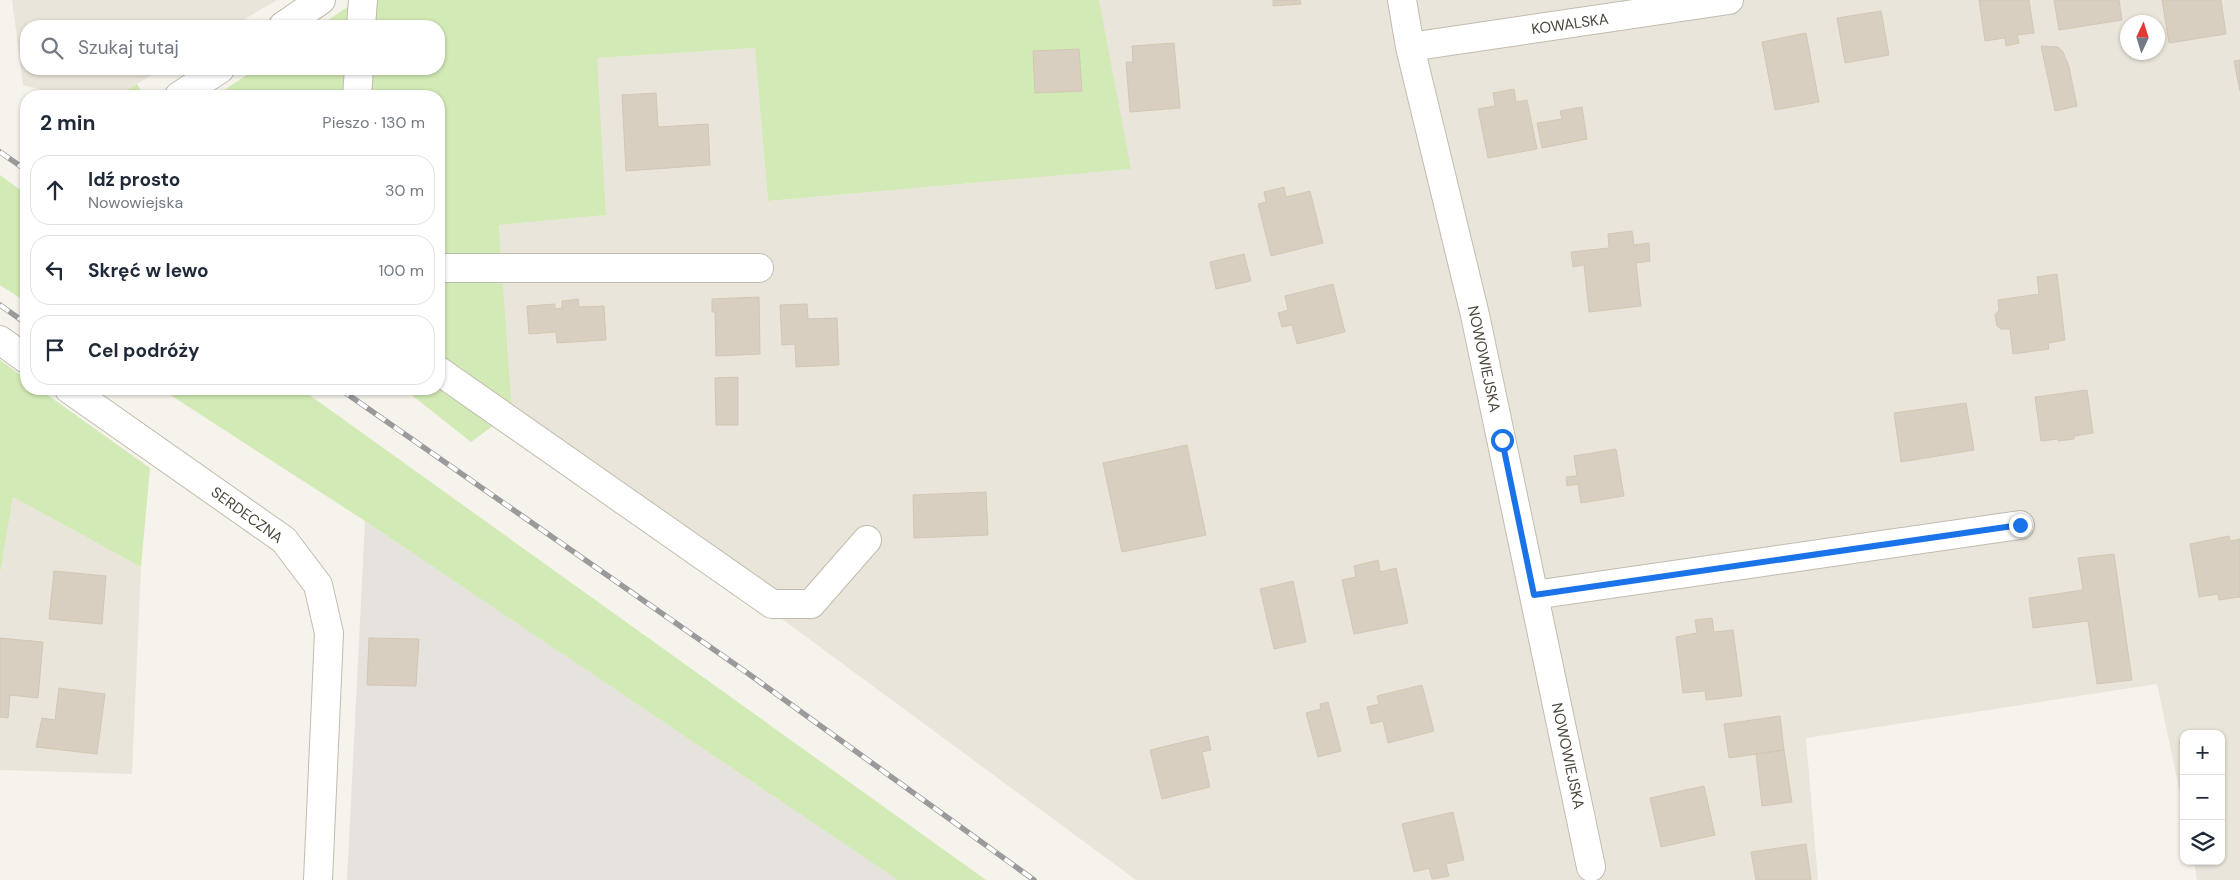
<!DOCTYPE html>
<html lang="pl">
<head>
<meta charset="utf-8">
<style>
  :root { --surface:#fff; --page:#f2f2f3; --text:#1f2937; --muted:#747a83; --line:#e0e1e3 }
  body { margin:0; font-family:"DM Sans",sans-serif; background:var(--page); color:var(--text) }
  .controls { position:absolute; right:15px; bottom:15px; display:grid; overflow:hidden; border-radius:10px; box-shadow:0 1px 4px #0004 }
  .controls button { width:45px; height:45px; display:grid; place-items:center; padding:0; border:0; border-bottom:1px solid var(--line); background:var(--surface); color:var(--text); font:25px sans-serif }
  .compass { position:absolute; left:2120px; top:15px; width:45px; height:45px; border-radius:50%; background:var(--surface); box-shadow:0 1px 4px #0004; rotate:4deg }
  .stop { position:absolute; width:15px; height:15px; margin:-11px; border:4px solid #1a73e8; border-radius:50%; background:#fff }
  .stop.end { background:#1a73e8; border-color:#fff; box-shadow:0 1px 5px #0008 }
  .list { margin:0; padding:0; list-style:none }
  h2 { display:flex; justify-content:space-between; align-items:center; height:65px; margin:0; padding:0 20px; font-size:21px }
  h2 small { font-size:16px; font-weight:400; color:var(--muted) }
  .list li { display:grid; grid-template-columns:32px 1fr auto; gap:15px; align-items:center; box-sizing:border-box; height:70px; margin:0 10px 10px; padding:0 10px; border:1px solid var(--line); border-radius:20px }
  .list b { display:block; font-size:19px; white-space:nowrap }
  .list p { margin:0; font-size:16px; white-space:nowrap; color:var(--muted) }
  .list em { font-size:16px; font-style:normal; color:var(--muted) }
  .icon { flex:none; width:28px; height:28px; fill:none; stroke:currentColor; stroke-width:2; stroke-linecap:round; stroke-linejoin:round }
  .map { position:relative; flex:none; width:2240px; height:880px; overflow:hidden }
  .search { position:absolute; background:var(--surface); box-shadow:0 1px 4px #0004; left:20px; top:20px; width:425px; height:55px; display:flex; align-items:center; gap:12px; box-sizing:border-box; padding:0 18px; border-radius:20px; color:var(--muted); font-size:19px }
  .panel { position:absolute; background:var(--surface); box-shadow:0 1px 4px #0004; left:20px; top:90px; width:425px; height:305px; border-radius:20px }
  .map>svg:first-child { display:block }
  .residential { fill:#eae5da; fill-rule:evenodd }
  .industrial { fill:#e6e2dd }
  .green { fill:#d2eab5 }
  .building { fill:#d8cfc1; stroke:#d3c7b4 }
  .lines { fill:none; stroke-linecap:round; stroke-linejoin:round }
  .minor-casing { stroke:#c2bbae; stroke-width:30 }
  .minor { stroke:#fff; stroke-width:28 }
  .rail-casing { stroke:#9a9a9a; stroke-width:5.5 }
  .rail { stroke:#fff; stroke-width:4; stroke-dasharray:11; stroke-linecap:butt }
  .route { stroke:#1a73e8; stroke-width:6 }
  .labels { text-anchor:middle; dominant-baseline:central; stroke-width:4; stroke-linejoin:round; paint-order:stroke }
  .street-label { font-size:15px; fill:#4b4439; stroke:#fff }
</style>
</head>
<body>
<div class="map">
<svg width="2240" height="880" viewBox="0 0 2240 880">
  <rect width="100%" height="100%" fill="#f6f3ec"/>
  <path class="residential" d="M12,0H277L233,26H26V69H162L116,96H64L23,85Z
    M1099,0H2240V880H2197L2194,861H2221V734H2184V812L2157,684L1806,738L1818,880H1136L763,605L512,412L499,225L606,215L596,58L756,48L768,201L1130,169ZM2128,22H2158V52H2128Z
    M13,497L141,567L132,774L0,770V574Z"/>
  <path class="industrial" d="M365,521L898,880H347Z"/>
  <path class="green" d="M358,0H1099L1131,169L768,201L755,48L597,58L606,215L499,225L512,412L471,442L404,389H439V96H215L256,69H439V26H319Z
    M137,84L144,96H116Z
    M0,175L26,194V302L0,285Z
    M0,360L26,379V389H39L150,468L141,567L13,497L0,574Z
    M161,389H301L986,880H898L365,521Z"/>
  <path class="building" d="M1273,0H1300L1301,4L1273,6Z
    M1979,0H2029L2034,33L2017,35L2019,43L2006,46L2005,38L1985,41Z
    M2054,0H2119L2122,20L2059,30Z
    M2162,0H2221L2226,34L2169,43Z
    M1881,11L1889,55L1845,63L1837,18Z
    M1806,33L1819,102L1775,110L1762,42Z
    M1174,43L1180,108L1130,112L1126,62H1133L1132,46Z
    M2041,46L2058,47L2063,52L2069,67L2077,106L2055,111Z
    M1079,49L1082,91L1035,93L1033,51Z
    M2240,60V91L2234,61Z
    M1514,89L1516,102L1527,100L1537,149L1488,158L1478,109L1495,106L1493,93Z
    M656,93L658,127L708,124L710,165L626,171L622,95Z
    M1582,107L1587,139L1542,148L1537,123L1562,119L1560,111Z
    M1284,187L1286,197L1310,191L1323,243L1271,256L1258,204L1266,202L1264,192Z
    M1632,231L1634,245L1649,243L1650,261L1636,263L1641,306L1589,312L1584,265L1573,267L1571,252L1609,248L1608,234Z
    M1244,254L1251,281L1216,289L1210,262Z
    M2057,274L2065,340L2048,343L2049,349L2013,354L2010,329H2001L1997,326L1995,315L1999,310L1998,300L2039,294L2037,277Z
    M1333,284L1345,332L1297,344L1292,325L1282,327L1278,313L1288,310L1285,296Z
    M759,297L760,354L716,356L715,312H712V299Z
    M578,299L579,307L604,306L606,340L557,343L556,332L529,334L527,306L555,304V309L562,308V301Z
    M807,304L808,319L837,318L839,365L796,367L795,344L782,345L780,305Z
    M738,377V425H716L715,378Z
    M2087,390L2093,433L2074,436V439L2058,441V439L2041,441L2035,397Z
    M1966,403L1974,450L1901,462L1894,413Z
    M1187,445L1206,535L1122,552L1103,463Z
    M1616,449L1624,496L1581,503L1578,484L1567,486L1566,477L1577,476L1574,456Z
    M986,492L988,535L914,538L913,495Z
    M2229,536L2230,541L2240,539V597L2219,600L2218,594L2199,597L2190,544Z
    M2114,554L2132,680L2097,684L2088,621L2033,628L2029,598L2083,590L2078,558Z
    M1378,560L1380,572L1396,568L1408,623L1354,634L1342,580L1356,577L1354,566Z
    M54,571L106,576L102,624L49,619Z
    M1293,581L1306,642L1274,649L1260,589Z
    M1712,618L1714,632L1733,630L1742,696L1706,700L1705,691L1683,693L1676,637L1697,633L1695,620Z
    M0,638L43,642L38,698L10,695L8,718L0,717Z
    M369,638L419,639L416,686L367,685Z
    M1422,685L1434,731L1388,743L1383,721L1371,724L1367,707L1379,704L1377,696Z
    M59,688L105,694L97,754L36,747L42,718L55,720Z
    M1328,702L1341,751L1318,757L1306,713L1321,709L1320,704Z
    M1780,716L1784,750L1729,758L1724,724Z
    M1208,736L1211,750L1202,752L1210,787L1162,799L1150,750Z
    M1784,750L1792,802L1762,806L1756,754Z
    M1704,786L1715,835L1661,847L1650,798Z
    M1453,812L1464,860L1446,864L1449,876L1432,879L1429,868L1414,872L1402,824Z
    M1806,844L1811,880H1756L1751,852Z"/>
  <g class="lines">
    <defs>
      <path id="minor" d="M1402,0L1410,47L1475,315L1591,867
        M283,26L321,0
        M361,26L363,0
        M1410,47L1729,0
        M179,96L220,69
        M357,96L359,69
        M439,268H759
        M0,340L26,359
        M439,371L772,604H811L867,540
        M69,389L284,540L318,585L329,633L318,880
        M1534,595L2020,525"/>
    </defs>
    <use href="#minor" class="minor-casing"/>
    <use href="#minor" class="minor"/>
    <defs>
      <path id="rail" d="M0,152L26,170
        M0,305L24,322
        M340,389L746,672L1034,880"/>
    </defs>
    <use href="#rail" class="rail-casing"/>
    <use href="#rail" class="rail"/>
  </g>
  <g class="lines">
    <path class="route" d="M1502,440L1534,595L2020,525"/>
  </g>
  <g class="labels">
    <g class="street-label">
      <text transform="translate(1570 24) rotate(-8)">KOWALSKA</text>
      <text transform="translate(1484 359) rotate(78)">NOWOWIEJSKA</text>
      <text transform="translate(247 515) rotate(36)">SERDECZNA</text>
      <text transform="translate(1568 756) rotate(78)">NOWOWIEJSKA</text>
    </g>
  </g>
</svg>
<div class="controls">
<button>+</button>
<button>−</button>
<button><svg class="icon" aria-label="layers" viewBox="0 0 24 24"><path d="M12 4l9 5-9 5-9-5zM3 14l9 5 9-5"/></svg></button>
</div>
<svg class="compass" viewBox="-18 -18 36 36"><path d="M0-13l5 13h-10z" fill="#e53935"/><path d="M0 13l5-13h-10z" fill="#747a83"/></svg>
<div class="stop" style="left:1502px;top:440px"></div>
<div class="stop end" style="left:2020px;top:525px"></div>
<div class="search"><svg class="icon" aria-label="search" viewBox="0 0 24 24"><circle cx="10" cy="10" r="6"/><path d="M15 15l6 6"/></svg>Szukaj tutaj</div>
<section class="panel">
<h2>2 min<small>Pieszo · 130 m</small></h2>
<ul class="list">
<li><svg class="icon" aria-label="ahead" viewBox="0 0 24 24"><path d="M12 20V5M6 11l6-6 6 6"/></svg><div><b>Idź prosto</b><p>Nowowiejska</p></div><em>30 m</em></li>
<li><svg class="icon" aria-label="left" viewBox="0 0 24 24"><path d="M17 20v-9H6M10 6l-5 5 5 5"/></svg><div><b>Skręć w lewo</b></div><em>100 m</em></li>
<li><svg class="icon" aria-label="arrive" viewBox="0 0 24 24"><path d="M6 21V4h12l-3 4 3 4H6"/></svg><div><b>Cel podróży</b></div></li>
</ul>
</section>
</div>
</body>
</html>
